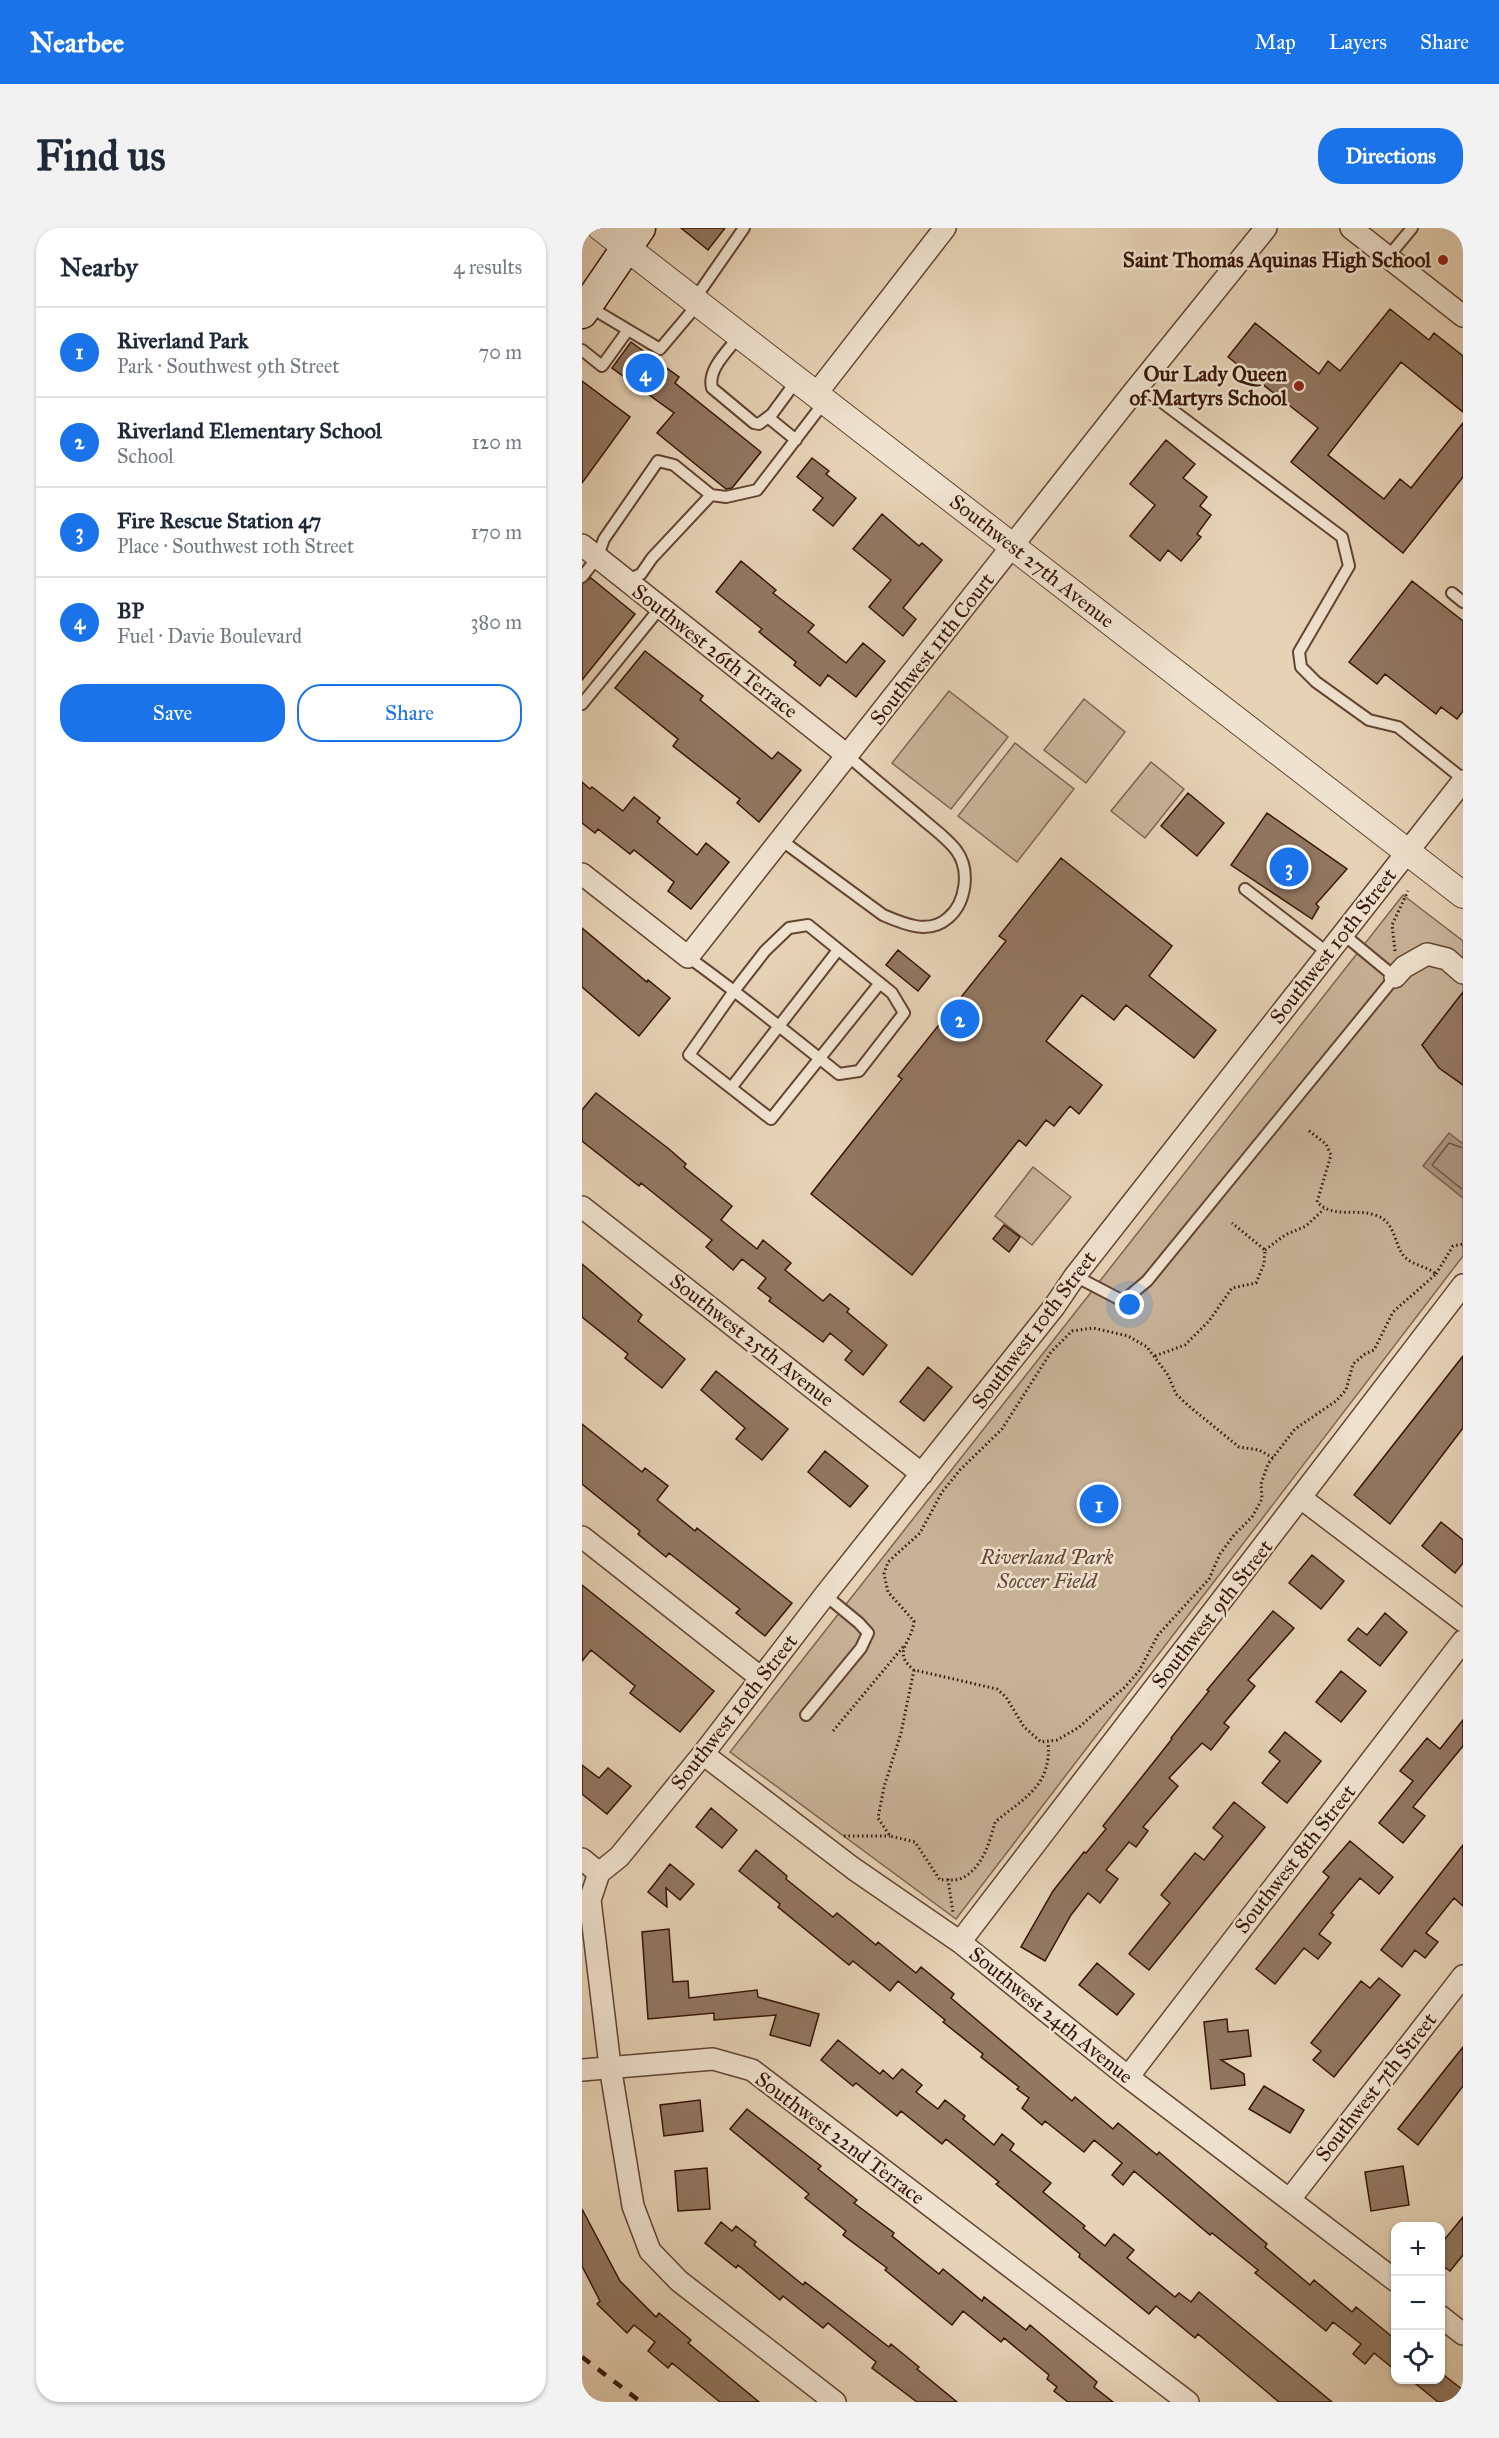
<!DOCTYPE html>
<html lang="en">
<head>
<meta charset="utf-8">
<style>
  :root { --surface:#fff; --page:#f2f2f3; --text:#1f2937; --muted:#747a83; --line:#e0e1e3; --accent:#1a73e8 }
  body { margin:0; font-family:"IM FELL Great Primer",serif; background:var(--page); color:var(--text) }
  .controls { position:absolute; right:18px; bottom:18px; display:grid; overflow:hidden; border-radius:12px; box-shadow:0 2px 4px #0004 }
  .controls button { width:54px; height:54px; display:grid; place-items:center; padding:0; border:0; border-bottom:2px solid var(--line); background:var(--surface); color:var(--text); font:30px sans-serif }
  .you { position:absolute; left:548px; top:1077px; width:21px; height:21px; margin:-15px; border:4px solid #fff; border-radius:50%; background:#1a73e8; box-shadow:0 0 0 9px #1a73e833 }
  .badge { display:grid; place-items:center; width:39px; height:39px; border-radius:50%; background:var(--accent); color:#fff; font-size:20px; font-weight:700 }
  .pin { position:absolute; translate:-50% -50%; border:3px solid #fff; box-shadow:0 2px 6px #0006 }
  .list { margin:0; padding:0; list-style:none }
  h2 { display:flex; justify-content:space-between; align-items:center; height:78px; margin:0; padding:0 24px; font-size:26px }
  h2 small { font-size:20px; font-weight:400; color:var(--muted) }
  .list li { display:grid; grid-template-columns:39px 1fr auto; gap:18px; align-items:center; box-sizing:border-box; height:90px; padding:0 24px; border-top:2px solid var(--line) }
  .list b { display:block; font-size:22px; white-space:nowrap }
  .list p { margin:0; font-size:20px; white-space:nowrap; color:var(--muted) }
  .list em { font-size:20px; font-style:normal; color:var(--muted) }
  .actions { display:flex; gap:12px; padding:18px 24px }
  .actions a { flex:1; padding:14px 0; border:2px solid var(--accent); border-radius:24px; text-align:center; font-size:21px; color:var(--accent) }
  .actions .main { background:var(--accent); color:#fff }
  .icon { flex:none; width:33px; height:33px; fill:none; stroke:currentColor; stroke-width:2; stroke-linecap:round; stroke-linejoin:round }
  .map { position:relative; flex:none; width:881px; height:2174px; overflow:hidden; border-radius:24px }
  header { display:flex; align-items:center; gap:36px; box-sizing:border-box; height:84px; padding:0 30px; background:var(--accent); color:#fff }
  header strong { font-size:28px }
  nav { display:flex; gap:33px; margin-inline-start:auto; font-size:21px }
  .intro { display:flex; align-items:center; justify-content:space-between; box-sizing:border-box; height:144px; padding:0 36px }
  h1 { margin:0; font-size:42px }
  .button { padding:15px 27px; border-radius:24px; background:var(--accent); color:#fff; font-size:21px; font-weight:700 }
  main { display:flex; gap:36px; padding:0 36px }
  aside { flex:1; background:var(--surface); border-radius:24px; box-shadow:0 2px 4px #0004 }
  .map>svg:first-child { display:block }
  .green { fill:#c8b297; stroke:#80644f; stroke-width:1.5 }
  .water { fill:#ab927a; stroke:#7d604c; stroke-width:1.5 }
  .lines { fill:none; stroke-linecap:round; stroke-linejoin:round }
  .shore { stroke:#725440; stroke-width:1.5 }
  .building { fill:#927761; stroke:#381507; stroke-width:1.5 }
  .service-casing { stroke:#644432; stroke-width:14 }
  .minor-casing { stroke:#644432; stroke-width:24 }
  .tertiary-casing { stroke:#644432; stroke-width:28 }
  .secondary-casing { stroke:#381507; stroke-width:33 }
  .path { stroke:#381507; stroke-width:3; stroke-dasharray:1.5 3; stroke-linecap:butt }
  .service { stroke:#efe2cf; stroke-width:10 }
  .minor { stroke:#efe2cf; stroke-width:21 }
  .tertiary { stroke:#efe2cf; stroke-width:26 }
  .secondary { stroke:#efe2cf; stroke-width:30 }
  .rail { stroke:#381507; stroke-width:4.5; stroke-dasharray:10 10; stroke-linecap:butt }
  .poi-dot { fill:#8f2418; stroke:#efe2cf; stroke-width:2 }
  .labels { text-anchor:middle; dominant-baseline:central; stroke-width:5; stroke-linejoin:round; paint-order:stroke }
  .poi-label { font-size:21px; font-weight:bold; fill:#381507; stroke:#efe2cf; text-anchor:end }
  .street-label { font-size:21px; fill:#381507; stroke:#efe2cf }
  .park-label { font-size:21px; font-style:italic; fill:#634432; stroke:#efe2cf }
</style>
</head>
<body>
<header>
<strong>Nearbee</strong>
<nav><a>Map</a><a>Layers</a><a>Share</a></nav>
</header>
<div class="intro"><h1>Find us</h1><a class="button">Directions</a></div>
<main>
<aside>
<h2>Nearby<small>4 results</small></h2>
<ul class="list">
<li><span class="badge">1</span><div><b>Riverland Park</b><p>Park · Southwest 9th Street</p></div><em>70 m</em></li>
<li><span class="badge">2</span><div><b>Riverland Elementary School</b><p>School</p></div><em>120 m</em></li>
<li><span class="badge">3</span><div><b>Fire Rescue Station 47</b><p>Place · Southwest 10th Street</p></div><em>170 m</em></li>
<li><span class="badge">4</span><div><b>BP</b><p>Fuel · Davie Boulevard</p></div><em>380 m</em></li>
</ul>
<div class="actions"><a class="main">Save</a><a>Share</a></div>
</aside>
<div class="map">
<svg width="881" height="2174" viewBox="0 0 881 2174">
  <rect width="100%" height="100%" fill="#e6d2b5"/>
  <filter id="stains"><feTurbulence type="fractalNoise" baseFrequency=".00333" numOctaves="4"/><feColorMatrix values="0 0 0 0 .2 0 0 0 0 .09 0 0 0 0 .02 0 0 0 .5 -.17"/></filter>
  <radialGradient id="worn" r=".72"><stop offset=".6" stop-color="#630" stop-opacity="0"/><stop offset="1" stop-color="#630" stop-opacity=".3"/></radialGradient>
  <path class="green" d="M367,463L426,509L369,581L310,535Z
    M502,471L543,504L504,555L462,522Z
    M433,515L492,561L435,634L376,588Z
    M569,534L602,561L563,610L529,583Z
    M821,667L881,713V1028L374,1691L148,1524Z
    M451,939L489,969L450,1017L413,988Z"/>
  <path class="water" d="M867,905L881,916V970L841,938Z"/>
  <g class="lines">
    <path class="shore" d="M881,920L867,915L850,937L881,962"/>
  </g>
  <path class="building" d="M99,0H143L126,22Z
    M808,81L847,112L852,105L881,128V184L819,134L746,227L802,271L818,251L829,260L881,195V249L821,325L709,234L736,200L646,129L673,95L737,146L746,133L758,143Z
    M49,114L97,149L93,155L179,224L150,260L144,261L75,205L92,185L30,140Z
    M0,153L48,189L0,255Z
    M584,212L613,236L601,250L625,269L618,278L629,287L615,306L619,309L599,333L586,322L578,333L548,308L573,277L548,256Z
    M230,230L247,243L244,246L274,270L251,298L231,282L241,270L215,249Z
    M300,286L337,318L340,315L360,332L321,380L334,391L321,408L287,379L309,352L271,321Z
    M159,333L194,362L191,365L232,397L226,404L264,435L281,415L303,433L274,469L246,447L238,458L212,437L214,434L177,404L180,401L134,364Z
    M9,350L53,386L0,452V356Z
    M830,353L881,393V483L875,491L859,479L854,486L803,446L795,456L767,434Z
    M63,423L121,468L118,472L190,531L196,524L219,542L177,594L155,575L158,571L91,518L96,511L33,460Z
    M0,554L8,561L10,559L41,583L52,569L78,590L75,594L115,627L124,615L147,634L109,681L86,663L92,654L52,622L48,626L16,601L13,605L0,595Z
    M606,565L642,595L615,628L579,598Z
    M685,585L765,641L734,676L737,679L730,691L649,637Z
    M479,630L590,718L567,748L634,802L612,830L544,777L532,792L500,767L464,813L520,857L497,886L488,878L472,898L464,892L444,918L437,912L330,1047L229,966L320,851L316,848L424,713L417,708Z
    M0,700L65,754L66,752L88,770L57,808L0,759Z
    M316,722L348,748L336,763L304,737Z
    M881,764V857L857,840L840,817Z
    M14,865L87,921L104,936L102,939L150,978L139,992L175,1021L181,1012L209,1035L203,1042L241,1073L248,1066L267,1081L265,1084L305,1117L281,1147L263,1132L270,1123L248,1105L241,1114L187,1073L189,1070L176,1060L184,1050L160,1031L151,1042L124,1019L130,1012L59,955L57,958L0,913V882Z
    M422,997L438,1009L427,1024L411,1011Z
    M0,1036L60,1087L56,1093L103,1131L80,1160L43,1130L46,1126L0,1089Z
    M881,1128V1200L808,1296L772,1267Z
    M346,1139L370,1159L342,1193L318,1174Z
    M134,1143L206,1201L180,1232L154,1211L163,1200L119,1162Z
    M0,1196L60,1244L63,1240L86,1258L75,1272L113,1303L115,1300L210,1375L183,1408L154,1385L158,1381L87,1325L84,1329L56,1306L58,1303L0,1256Z
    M243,1223L286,1258L268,1279L226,1244Z
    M859,1294L881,1312V1335L873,1345L840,1318Z
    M730,1327L762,1353L739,1381L707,1355Z
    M0,1357L132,1463L98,1504L48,1465L53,1458L9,1422L0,1433Z
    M691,1383L712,1400L666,1452L673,1458L642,1495L647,1499L629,1522L620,1515L587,1550L596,1558L561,1599L566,1603L554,1619L547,1614L524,1642L536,1651L518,1675L506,1665L489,1687L463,1733L439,1719L471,1663L502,1624L504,1625L524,1601L521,1598L590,1511L589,1510L627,1463L625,1462Z
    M803,1385L825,1404L798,1438L766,1412L776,1400L785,1407Z
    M759,1443L784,1463L759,1494L734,1474Z
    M881,1492V1518L831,1579L843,1588L821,1615L797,1595L831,1553L818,1543L845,1510L858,1521Z
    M703,1504L739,1533L705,1575L680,1555L698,1533L687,1524Z
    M0,1537L17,1550L26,1540L49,1558L25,1586L0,1566Z
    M652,1574L683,1599L567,1742L547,1726L588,1675L579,1667L613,1625L622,1632L641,1608L631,1600Z
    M129,1580L155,1602L140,1620L114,1599Z
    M768,1613L811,1649L797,1666L778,1650L749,1685L752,1687L737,1706L749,1715L736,1731L722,1720L693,1756L674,1741L747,1649L741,1644Z
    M881,1617V1678L872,1670L844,1705L856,1714L843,1730L833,1722L820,1739L799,1722Z
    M174,1622L205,1648L204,1651L251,1689L255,1685L294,1717L296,1714L334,1745L339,1739L372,1766L369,1770L490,1873L493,1869L531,1901L536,1895L575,1927L577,1924L685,2016L683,2019L728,2057L732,2052L770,2084L774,2079L813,2111V2142L792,2125L783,2136L771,2126L779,2116L751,2094L744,2103L673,2045L676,2042L630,2005L628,2007L552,1943L541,1957L530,1947L540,1935L512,1912L502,1924L463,1893L460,1897L440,1880L447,1870L435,1861L437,1859L399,1829L401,1826L361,1794L363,1792L316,1753L308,1763L271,1733L267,1737L196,1679L198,1676L157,1643Z
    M88,1636L112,1656L98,1672L84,1660L85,1679L66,1664Z
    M87,1701L91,1754L106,1753L107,1770L175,1762L176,1769L237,1786L228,1818L188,1807L194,1787L132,1792V1785L66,1791L60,1704Z
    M515,1735L552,1766L535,1787L497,1757Z
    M797,1750L818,1767L752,1849L731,1832L739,1823L729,1815L779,1753L788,1760Z
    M645,1791L646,1804L666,1802L669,1828L639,1832L662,1846L663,1857L629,1861L622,1794Z
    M256,1812L298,1846L301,1842L311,1851L320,1841L340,1857L334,1864L356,1881L363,1872L383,1888L381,1891L412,1917L420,1906L432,1916L428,1922L469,1955L461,1964L503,1998L501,2000L523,2018L532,2006L552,2022L545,2030L593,2069L597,2065L609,2074L617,2064L750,2174H697L616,2106L613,2110L574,2078L567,2086L497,2029L498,2026L414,1956L417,1954L364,1911L360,1916L319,1883L315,1888L274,1855L271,1858L239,1832Z
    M881,1819V1858L836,1917L816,1901Z
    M682,1858L722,1882L708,1905L667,1881Z
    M118,1872L121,1903L82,1908L78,1877Z
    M165,1881L239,1938L236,1941L275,1972L272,1975L312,2005L310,2008L357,2046L361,2041L400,2073L402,2069L444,2102L448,2097L515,2154L512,2159L531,2174H486L472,2163L475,2159L465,2151L467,2147L422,2110L419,2114L381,2083L370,2097L303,2042L305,2040L261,2007L264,2003L223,1970L227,1966L148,1901Z
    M821,1938L827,1977L789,1983L783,1944Z
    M125,1940L128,1981L96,1983L93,1943Z
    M0,1981L38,2053L74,2089L77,2085L109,2112L106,2115L177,2174H138L90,2135L86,2140L66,2123L73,2114L52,2097L45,2105L15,2076L18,2073L0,2038Z
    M881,1989V2027L868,2043L858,2036V2017Z
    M139,1994L150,2003L154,1998L174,2014L172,2017L221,2057L223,2054L307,2119L309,2116L337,2139L335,2141L375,2174H335L290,2140L294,2134L246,2095L241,2100L201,2068L198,2072L156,2037L154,2040L123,2015Z
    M858,2144L881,2162V2174H856L828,2151H858Z"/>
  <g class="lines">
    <defs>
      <path id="service" d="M806,29L830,0
        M112,72L162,0
        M6,78L78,121L116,76
        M157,108C147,122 125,141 130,160L172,195L177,196L190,186L215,152
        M0,122L20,138L46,102
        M557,157L760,309L767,338L717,424L719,439L734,454L787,492L816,499L881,551
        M187,190L214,212
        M129,267L144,269L175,262L243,173
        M0,349L15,330L22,311L76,233L92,237L129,267L70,330L59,346L43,353
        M870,365L881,374
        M0,476L78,380
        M199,612L301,687C322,696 347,707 366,690C384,675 389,642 374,622C364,609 349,599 337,588C313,568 289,548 266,528
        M663,661L746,725
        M106,729C158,766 207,806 257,846L277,843L322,785L310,765L226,697L207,700L183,723L152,763L107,827L189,891L298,755
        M149,860L256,722
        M493,1048L541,1073L565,1053L813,749L761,706
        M224,1487L279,1420L286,1405L277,1395L243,1367"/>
      <path id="minor" d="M769,0L881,88
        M234,166L363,0
        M0,317L266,528
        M0,646L106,729L550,166L684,0
        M813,749L822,739L845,726L865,731L881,745
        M0,979L340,1246
        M719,1270L881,1393
        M0,1309L179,1450
        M121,1526L272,1641L378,1714L546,1849L814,2053
        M0,1631L17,1645L8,1672L28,1838L51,1978L68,2023L97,2053L253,2174
        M17,1645L37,1629L121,1526L243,1367L472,1079L493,1048L881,553
        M378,1714L881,1057
        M0,1842L131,1831L170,1842L606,2174
        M546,1849L881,1413
        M708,1971L881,1748
        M858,2088L881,2106"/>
      <path id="tertiary" d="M19,0L881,667"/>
      <path id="secondary" d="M0,85L58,0"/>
    </defs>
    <use href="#service" class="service-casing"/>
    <use href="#minor" class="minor-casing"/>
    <use href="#tertiary" class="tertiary-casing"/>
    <use href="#secondary" class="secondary-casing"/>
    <path class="path" d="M813,723L810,697L826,663
      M683,1022L703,1007L724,998L742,981
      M854,1046L871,1018L881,1016
      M573,1128L603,1117L627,1093L650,1060L674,1055L682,1036L683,1022L650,995
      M691,1230L677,1222L657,1219L608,1179L594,1166L586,1147L565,1119L546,1108L511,1100L490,1103L469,1124L420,1201L378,1242L360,1264L338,1305L306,1334L302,1346L306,1364L332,1393C330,1415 309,1424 332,1442L415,1461L424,1469L442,1499L459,1514L475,1512L496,1500L543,1459L557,1443L576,1407L627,1351L638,1326L652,1307L670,1289L680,1271L679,1256L686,1236L713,1201L754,1173L764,1162L771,1136L783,1126L792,1122L811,1084L854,1046C846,1039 834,1038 825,1031C811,1020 816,994 793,987C773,980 752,991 735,974L749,927L744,916L726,902
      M332,1442L319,1505L302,1559L296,1590L308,1608L333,1614L358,1652C364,1651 373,1653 378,1651C400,1642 408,1614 413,1594C442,1570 470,1558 466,1514
      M251,1503L321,1419
      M262,1608H308
      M366,1651L371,1685"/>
    <use href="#service" class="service"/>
    <use href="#minor" class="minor"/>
    <use href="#tertiary" class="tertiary"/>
    <use href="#secondary" class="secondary"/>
    <path class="rail" d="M0,2129L59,2174"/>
  </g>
  <g class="poi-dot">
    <circle cx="861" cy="32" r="6"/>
    <circle cx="717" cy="158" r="6"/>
  </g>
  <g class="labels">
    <g class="poi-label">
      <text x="849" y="32">Saint Thomas Aquinas High School</text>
      <text x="705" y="146">Our Lady Queen<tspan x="705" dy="24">of Martyrs School</tspan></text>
    </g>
    <g class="street-label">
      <text transform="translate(450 333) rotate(38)">Southwest 27th Avenue</text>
      <text transform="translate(350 421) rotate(-52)">Southwest 11th Court</text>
      <text transform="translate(133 423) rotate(38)">Southwest 26th Terrace</text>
      <text transform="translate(751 718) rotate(-52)">Southwest 10th Street</text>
      <text transform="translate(452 1102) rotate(-53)">Southwest 10th Street</text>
      <text transform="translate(170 1112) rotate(38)">Southwest 25th Avenue</text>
      <text transform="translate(630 1386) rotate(-52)">Southwest 9th Street</text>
      <text transform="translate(152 1484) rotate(-52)">Southwest 10th Street</text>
      <text transform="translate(713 1631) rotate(-52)">Southwest 8th Street</text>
      <text transform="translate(469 1787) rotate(39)">Southwest 24th Avenue</text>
      <text transform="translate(794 1859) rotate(-52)">Southwest 7th Street</text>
      <text transform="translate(258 1910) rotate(37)">Southwest 22nd Terrace</text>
    </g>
    <g class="park-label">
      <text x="465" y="1329">Riverland Park<tspan x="465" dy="24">Soccer Field</tspan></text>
    </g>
  </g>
  <rect width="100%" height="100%" filter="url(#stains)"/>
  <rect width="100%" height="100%" fill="url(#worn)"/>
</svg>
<div class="controls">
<button>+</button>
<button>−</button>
<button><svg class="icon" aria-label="locate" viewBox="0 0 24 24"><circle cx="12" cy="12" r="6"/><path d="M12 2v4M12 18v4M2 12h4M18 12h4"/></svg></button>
</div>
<div class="you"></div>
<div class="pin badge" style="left:517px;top:1276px">1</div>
<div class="pin badge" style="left:378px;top:791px">2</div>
<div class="pin badge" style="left:707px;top:639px">3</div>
<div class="pin badge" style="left:63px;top:145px">4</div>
</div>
</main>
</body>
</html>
